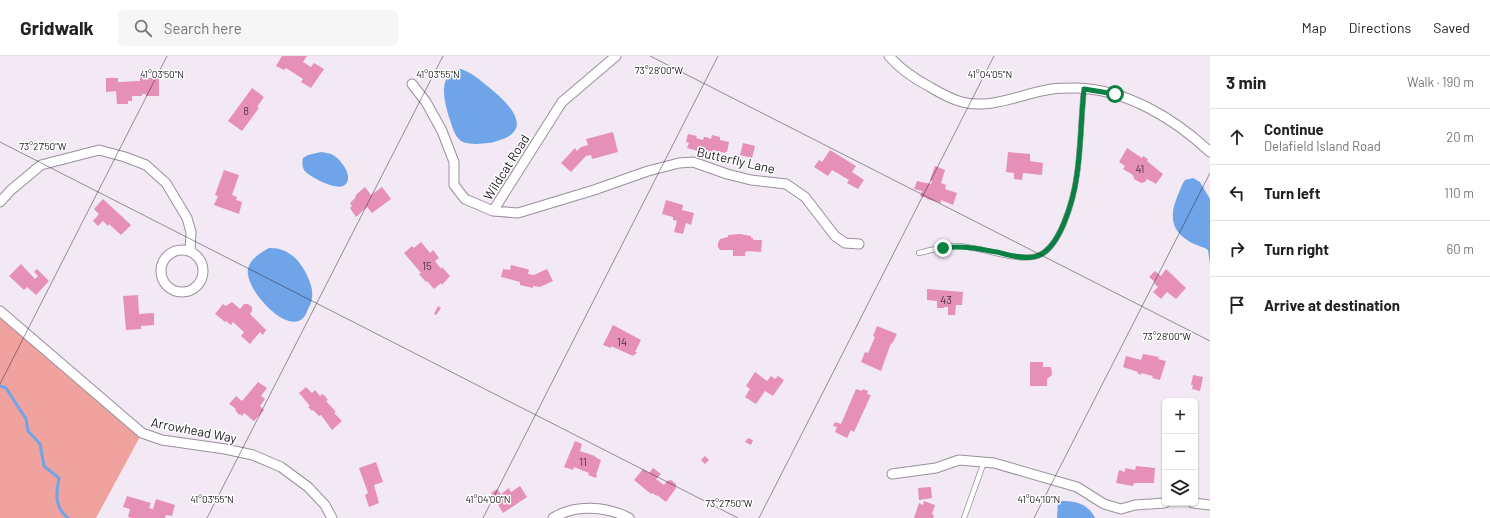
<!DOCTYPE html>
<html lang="en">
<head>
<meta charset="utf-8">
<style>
  :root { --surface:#fff; --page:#f6f6f6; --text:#222; --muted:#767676; --line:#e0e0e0 }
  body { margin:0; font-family:Barlow,sans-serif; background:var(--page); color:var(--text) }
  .controls { position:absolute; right:12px; bottom:12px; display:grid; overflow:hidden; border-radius:6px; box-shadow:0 1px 3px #0004 }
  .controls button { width:36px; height:36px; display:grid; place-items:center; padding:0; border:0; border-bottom:1px solid var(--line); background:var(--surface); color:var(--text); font:20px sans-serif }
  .stop { position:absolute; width:12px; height:12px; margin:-9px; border:3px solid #0b8043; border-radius:50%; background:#fff }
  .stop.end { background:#0b8043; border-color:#fff; box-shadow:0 1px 4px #0008 }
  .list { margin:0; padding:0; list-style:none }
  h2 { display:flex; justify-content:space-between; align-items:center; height:52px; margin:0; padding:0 16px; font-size:17px }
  h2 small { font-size:13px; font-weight:400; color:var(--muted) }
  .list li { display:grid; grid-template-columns:26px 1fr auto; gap:12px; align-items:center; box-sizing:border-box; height:56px; padding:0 16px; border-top:1px solid var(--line) }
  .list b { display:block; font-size:15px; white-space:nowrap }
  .list p { margin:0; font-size:13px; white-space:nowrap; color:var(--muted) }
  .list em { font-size:13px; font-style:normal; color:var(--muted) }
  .icon { flex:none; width:22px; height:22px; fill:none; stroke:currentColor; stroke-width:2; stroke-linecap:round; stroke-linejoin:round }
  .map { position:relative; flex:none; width:1210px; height:462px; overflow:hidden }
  header { display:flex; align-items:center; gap:24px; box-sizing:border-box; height:56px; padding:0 20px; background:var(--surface); border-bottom:1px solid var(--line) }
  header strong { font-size:19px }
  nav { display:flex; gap:22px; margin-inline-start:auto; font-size:14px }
  .search { width:280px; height:36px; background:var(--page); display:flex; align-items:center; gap:10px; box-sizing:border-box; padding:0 14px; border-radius:6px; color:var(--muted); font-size:15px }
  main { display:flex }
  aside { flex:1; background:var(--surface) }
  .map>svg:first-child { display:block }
  .green { fill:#f0a29e }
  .water { fill:#6fa5e8 }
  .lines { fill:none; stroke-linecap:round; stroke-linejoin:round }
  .stream { stroke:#6fa5e8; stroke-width:3 }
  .building { fill:#e690b8 }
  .service-casing { stroke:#98909b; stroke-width:6 }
  .minor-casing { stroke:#98909b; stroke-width:11 }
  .service { stroke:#fff; stroke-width:4.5 }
  .minor { stroke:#fff; stroke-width:9 }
  .route { stroke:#0b8043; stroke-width:5 }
  .ticks { fill:none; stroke:#1d1a1e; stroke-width:1; stroke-opacity:0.45 }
  .labels { text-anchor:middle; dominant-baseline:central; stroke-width:3; stroke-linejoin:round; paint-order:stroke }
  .number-label { font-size:11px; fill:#4f3844 }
  .street-label { font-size:13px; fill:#1d1a1e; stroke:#fff }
  .ticks-label { font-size:10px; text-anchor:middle; fill:#1d1a1e; stroke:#fff; stroke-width:3; stroke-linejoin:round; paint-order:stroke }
</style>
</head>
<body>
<header>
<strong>Gridwalk</strong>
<div class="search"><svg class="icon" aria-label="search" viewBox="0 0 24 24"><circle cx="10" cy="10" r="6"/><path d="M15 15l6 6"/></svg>Search here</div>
<nav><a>Map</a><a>Directions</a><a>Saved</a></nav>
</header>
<main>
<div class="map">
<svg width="1210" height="462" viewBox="0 0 1210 462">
  <rect width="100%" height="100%" fill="#f2e9f5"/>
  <path class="green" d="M0,255L142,377L96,462H0Z"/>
  <path class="water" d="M461,13C473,17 481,25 491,33C507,46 535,73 500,84C496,85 492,87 488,87C481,88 468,89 461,85C454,80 452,69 449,61C444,45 437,17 461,13Z
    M321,96C325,97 330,97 333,99C341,103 356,123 343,130C336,134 309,121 304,114C302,110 302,106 303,102L308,99Z
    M1193,122L1200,126L1210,143V208L1208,194C1204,191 1198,190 1194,188C1163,172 1172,152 1183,127L1185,124Z
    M269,192C289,191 302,206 309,224C311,229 313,235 312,241C312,246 310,249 308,253C307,255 306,259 304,261C288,281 244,233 248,213C250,203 260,197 269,192Z
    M1060,445C1075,445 1088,447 1095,462H1057L1058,447Z"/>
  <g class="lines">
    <path class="stream" d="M0,330L6,332L26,363L28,375L40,388L44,410L59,422C56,438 54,451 68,462"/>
  </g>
  <path class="building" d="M282,0H307L303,6L311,11L314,7L324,13L311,32L301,26L303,23L286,12L284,14L276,10Z
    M140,17H148V22H159V40H146V38H142V40H132V45H128V48H117L116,35L106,36V22H118V26L140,25Z
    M252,32L264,41L257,51L259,52L242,75L228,65Z
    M613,76L618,96L592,103L591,99L586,100L571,116L561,107L575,92L577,95L581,91L588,89L586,83Z
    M688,78L697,80L696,82L703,84L704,81H706L711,83L712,79L720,81V84L729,86L727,96H725V97L715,95L714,99L687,92L689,87L686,86Z
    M743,87L755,90L752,102L740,99Z
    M1127,92L1142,102L1143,100L1148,103L1147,105L1163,118L1156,128L1147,123L1145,126L1141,127L1134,123L1133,119L1123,113L1125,110L1119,106Z
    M830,94L856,110L852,116L864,124L858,133L847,127L849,124L832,114L828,120L814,111L819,104L822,106Z
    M1008,96L1030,98V105L1043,107L1042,119L1023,117L1022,124L1014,123V117L1006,116Z
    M935,110L945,114L941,127L946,129L945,133L957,137L953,149L941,144V147L927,143V142L920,140L922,135L914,133L917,125L931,128L932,125L930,124Z
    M224,114L239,119L232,139L237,141L236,144L242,146L239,158L214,149L218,140L215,139Z
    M365,131L371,139L382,131L391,143L372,157L367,151L356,161L350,152L352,150L350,147L356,141L355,140L358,137Z
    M103,143L131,169L121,179L109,168L108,170L103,165L98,170L93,165L99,158L94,153Z
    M666,144L683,149L682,154L694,157L691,169L686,167L683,178L674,176L677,165L673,164V161L662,158Z
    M740,178L751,180V182H753V184H762L761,196L747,195L745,197V200H733V194H720L718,191V187L720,183L728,181V179Z
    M421,186L430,197L433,194L439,202L435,205L441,213L442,211L450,220L442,229L441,227L434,233L427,225L426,226L419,218L421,217L404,197L412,190L414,192Z
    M21,208L35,223L38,220L34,216L37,213L49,225L36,239L27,231L24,234L9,220Z
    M511,209L527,213L529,214L528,218L534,219L547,213L553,225L540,231L533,230V232L520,229V226L501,221L503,213L510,214Z
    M1166,213L1186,232L1176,243L1167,236L1161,243L1153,236L1158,231L1154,227L1155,226L1149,221L1155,215L1161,220Z
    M927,233L963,236L962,249H956L955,259H948V251H944V252H937V245L927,244Z
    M138,239L139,258L153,257L154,258V269L141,270V273L126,274L123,240Z
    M232,246L240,253L244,248H248L252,251V255L250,258L266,274L263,279L260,276L250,288L241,280L244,276L233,266L231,269L226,265L225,266L215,258L223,248L226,250Z
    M438,250L441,252L436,259L434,258Z
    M613,269L641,284L635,296H637L635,299L634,298L633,300L611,290V292L603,289Z
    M877,270L897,278L892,288L891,287L881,315L861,306L865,296L868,297L875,281L873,280Z
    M1143,298L1159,301L1158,303L1166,305L1160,324L1152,322L1153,320L1141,317V319L1137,317L1138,316L1123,311L1126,300L1141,304Z
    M1030,306H1043V311H1051L1052,319L1047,323V330H1030Z
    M755,316L767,325L771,320L775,323L778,320L784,324L773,340L765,335L756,348L745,341L750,333L746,330Z
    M1193,319L1203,321L1200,335L1192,333L1193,329H1191Z
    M258,326L267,332L261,340L265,343L260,350L264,354L254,365L244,357L242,360L240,358L239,359L235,354L236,353L229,348L236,340L242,345Z
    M306,331L312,337L315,334L320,340L322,338L324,339L328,344L326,345L336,356L334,357L342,365L332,374L321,359L319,360L313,354L312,355L308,351L310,350L299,337Z
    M856,333L862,335L863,333L868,335L867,338L871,339L854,376L851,374L847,382L835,376L837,371L833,370L835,366L841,368Z
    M748,382L753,384L751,389L745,386Z
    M575,385L582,388L580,395L595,400V401L601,404L596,419H597L596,422L588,419L589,417L574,411L573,414L564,411Z
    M705,400L709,404L705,408L701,404Z
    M376,406L383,426L374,429L379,447L369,451L365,439L368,437L359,412Z
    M1136,410L1155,412L1154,427H1134L1133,430L1116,427L1119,414L1125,416V412L1135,414Z
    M653,412L661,418L656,423L664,429L667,425L671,424L676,428V432L666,446L657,439V440L652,437L651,438L634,424L643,413L649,417Z
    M520,430L527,441L503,457L491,437L497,433L501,438L509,432L511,436Z
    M931,431L932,442L919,444L918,432Z
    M127,440L151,447L149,452L153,453L156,443L175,449L172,460L166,459L165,462H132L128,461L130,453L123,451Z
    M924,445L935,449L932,458L934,459L933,462H914L919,447L923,449Z"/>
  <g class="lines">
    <defs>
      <path id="service" d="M919,197C932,194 945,189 958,190C982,191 1009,204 1033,201C1060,198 1074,141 1077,118C1081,90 1081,61 1084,33
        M964,462L984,406"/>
      <path id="minor" d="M889,0C900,13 915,23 930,31C940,37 951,43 962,46C992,54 1023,37 1052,33C1059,32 1068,32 1076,32C1126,33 1175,63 1210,96
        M412,28L426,46L442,75L454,106V129L465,143L493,155L562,46L616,0
        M0,146L11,134L41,109L99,94L125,101L146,109L166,127L187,162L191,176L190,195
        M493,155L518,157L594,134L648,115L679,107L693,106L727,118L751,124L786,128L805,141L835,180L845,187L859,188
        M161 215a21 21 0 1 1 42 0a21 21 0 1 1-42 0Z
        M0,255L142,377L162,384L225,393L253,399L281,411L308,431L325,449L332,462
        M892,418L936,412L959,404L994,407L1077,431L1104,448L1121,453L1135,449L1165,447
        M1193,447L1210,449
        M553,462C575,448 606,450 629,462"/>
    </defs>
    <use href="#service" class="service-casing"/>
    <use href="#minor" class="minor-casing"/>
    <use href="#service" class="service"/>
    <use href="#minor" class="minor"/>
  </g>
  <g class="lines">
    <path class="route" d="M943,192C962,189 978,193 997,196C1008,199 1021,203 1033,201C1060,198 1074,141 1077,118C1081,90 1081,61 1084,33L1115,38"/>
  </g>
  <path class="ticks" d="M650,0L1210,285M0,86L738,462M0,328L167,0M207,462L443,0M483,462L718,0M759,462L994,0M1034,462L1210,117"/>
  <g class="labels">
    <g class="number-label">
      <text x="246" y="54">8</text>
      <text x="1140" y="112">41</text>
      <text x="427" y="209">15</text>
      <text x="946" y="243">43</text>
      <text x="622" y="285">14</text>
      <text x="583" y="405">11</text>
    </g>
    <g class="street-label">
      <text transform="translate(736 104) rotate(13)">Butterfly Lane</text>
      <text transform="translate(506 111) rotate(-58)">Wildcat Road</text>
      <text transform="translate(194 374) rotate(11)">Arrowhead Way</text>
    </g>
  </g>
  <g class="ticks-label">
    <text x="659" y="18">73°28'00"W</text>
    <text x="162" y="22">41°03'50"N</text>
    <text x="438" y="22">41°03'55"N</text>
    <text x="990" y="22">41°04'05"N</text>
    <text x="43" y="94">73°27'50"W</text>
    <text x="1167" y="284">73°28'00"W</text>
    <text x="212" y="447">41°03'55"N</text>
    <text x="488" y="447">41°04'00"N</text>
    <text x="1039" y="447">41°04'10"N</text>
    <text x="729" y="451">73°27'50"W</text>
  </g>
</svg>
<div class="controls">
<button>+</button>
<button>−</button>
<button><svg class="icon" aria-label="layers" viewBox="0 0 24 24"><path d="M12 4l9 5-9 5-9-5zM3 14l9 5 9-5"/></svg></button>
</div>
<div class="stop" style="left:1115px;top:38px"></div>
<div class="stop end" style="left:943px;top:192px"></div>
</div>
<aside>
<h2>3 min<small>Walk · 190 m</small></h2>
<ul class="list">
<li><svg class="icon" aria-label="ahead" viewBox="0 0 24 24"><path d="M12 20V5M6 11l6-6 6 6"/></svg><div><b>Continue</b><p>Delafield Island Road</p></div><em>20 m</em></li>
<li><svg class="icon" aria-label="left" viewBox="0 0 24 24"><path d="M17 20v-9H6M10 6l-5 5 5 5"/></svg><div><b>Turn left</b></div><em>110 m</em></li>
<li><svg class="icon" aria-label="right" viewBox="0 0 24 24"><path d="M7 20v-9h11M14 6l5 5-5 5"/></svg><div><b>Turn right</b></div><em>60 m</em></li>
<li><svg class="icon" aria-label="arrive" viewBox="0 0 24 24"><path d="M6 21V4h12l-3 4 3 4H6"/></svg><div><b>Arrive at destination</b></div></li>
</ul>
</aside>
</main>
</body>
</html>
